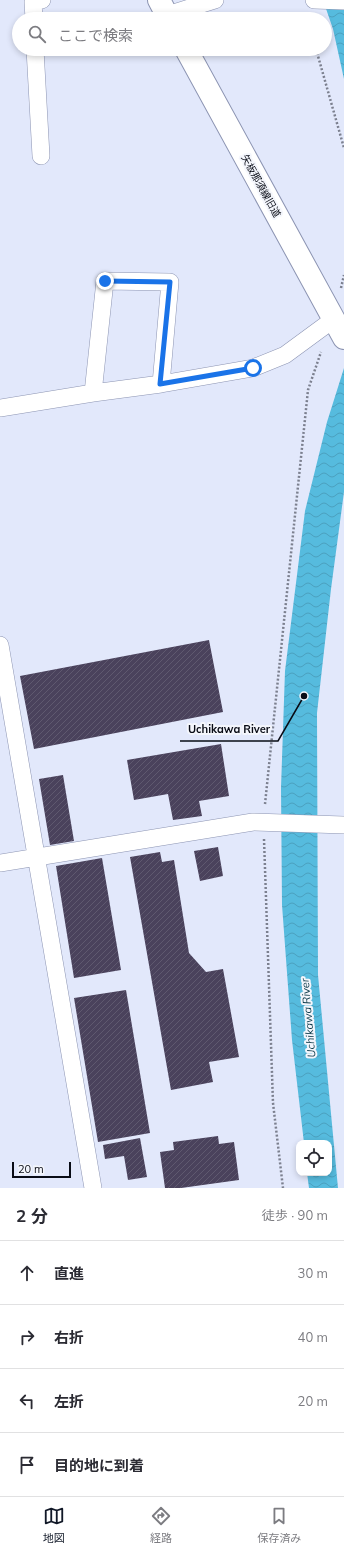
<!DOCTYPE html>
<html lang="ja">
<head>
<meta charset="utf-8">
<style>
  :root { --surface:#fff; --page:#f2f2f3; --text:#2b2b33; --muted:#7c7c81; --line:#e1e1e2; --accent:#111827 }
  body { margin:0; font-family:Mulish,"Noto Sans JP",sans-serif; background:var(--page); color:var(--text) }
  .controls { position:absolute; right:12px; bottom:12px; display:grid; overflow:hidden; border-radius:8px; box-shadow:0 2px 6px #0003 }
  .controls button { width:36px; height:36px; display:grid; place-items:center; padding:0; border:0; border-bottom:1px solid var(--line); background:var(--surface); color:var(--text); font:20px sans-serif }
  .scale { position:absolute; left:12px; bottom:10px; width:59px; box-sizing:border-box; padding-left:4px; border:2px solid #090c16; border-top:0; font-size:11px; line-height:14px; white-space:nowrap; color:#090c16; -webkit-text-stroke:3px #f4f6fc; paint-order:stroke }
  .stop { position:absolute; width:12px; height:12px; margin:-9px; border:3px solid #1a73e8; border-radius:50%; background:#fff }
  .stop.end { background:#1a73e8; border-color:#fff; box-shadow:0 1px 4px #0008 }
  .list { margin:0; padding:0; list-style:none }
  h2 { display:flex; justify-content:space-between; align-items:center; height:52px; margin:0; padding:0 16px; font-size:17px }
  h2 small { font-size:13px; font-weight:400; color:var(--muted) }
  .list li { display:grid; grid-template-columns:26px 1fr auto; gap:12px; align-items:center; box-sizing:border-box; height:64px; padding:0 16px; border-top:1px solid var(--line) }
  .list b { display:block; font-size:15px; white-space:nowrap }
  .list em { font-size:13px; font-style:normal; color:var(--muted) }
  .icon { flex:none; width:22px; height:22px; fill:none; stroke:currentColor; stroke-width:2; stroke-linecap:round; stroke-linejoin:round }
  .map { position:relative; flex:none; width:344px; height:1188px; overflow:hidden }
  .search { position:absolute; background:var(--surface); box-shadow:0 2px 6px #0003; left:12px; right:12px; top:12px; height:44px; display:flex; align-items:center; gap:10px; box-sizing:border-box; padding:0 14px; border-radius:22px; color:var(--muted); font-size:15px }
  .sheet { height:308px; background:var(--surface) }
  nav { display:flex; justify-content:space-around; align-items:center; box-sizing:border-box; height:56px; border-top:1px solid var(--line); background:var(--surface); font-size:11px; color:var(--muted) }
  nav a { display:grid; justify-items:center; gap:2px }
  nav .on { color:var(--accent) }
  .map>svg:first-child { display:block }
  .water { fill:url(#water-waves) }
  .building { fill:url(#building-hatch) }
  .lines { fill:none; stroke-linecap:round; stroke-linejoin:round }
  .street-casing { stroke:#8c94b2; stroke-width:18 }
  .secondary-casing { stroke:#8c94b2; stroke-width:24 }
  .path { stroke:#7c808f; stroke-width:2.5; stroke-dasharray:2 2; stroke-linecap:butt }
  .street { stroke:#fff; stroke-width:17 }
  .secondary { stroke:#fff; stroke-width:22 }
  .route { stroke:#1a73e8; stroke-width:5 }
  .labels { text-anchor:middle; dominant-baseline:central; stroke-width:4; stroke-linejoin:round; paint-order:stroke }
  .street-label { font-size:10px; fill:#090c16; stroke:#f4f6fc }
  .water-label { font-size:11px; font-style:italic; fill:#0f3c4b; stroke:#f4f6fc }
  .leader { fill:none; stroke:#090c16; stroke-width:1.5 }
  .callout-dot { fill:#090c16; stroke:#f4f6fc; stroke-width:1.5 }
  .callout-label { font-size:11px; text-anchor:middle; font-weight:bold; fill:#090c16; stroke:#f4f6fc; stroke-width:4; stroke-linejoin:round; paint-order:stroke }
</style>
</head>
<body>
<div class="map">
<svg width="344" height="1188" viewBox="0 0 344 1188">
  <defs>
    <pattern id="water-waves" width="16" height="10" patternUnits="userSpaceOnUse"><rect width="16" height="10" fill="#56bbde"/><path d="M0 5q4-4 8 0t8 0" fill="none" stroke="#4aa0be"/></pattern>
    <pattern id="building-hatch" width="6" height="6" patternUnits="userSpaceOnUse"><rect width="6" height="6" fill="#4a425c"/><path d="M-1 1l2-2M0 6l6-6M5 7l2-2" fill="none" stroke="#5f596f"/></pattern>
  </defs>
  <rect width="100%" height="100%" fill="#e2e8fb"/>
  <path class="water" d="M323,0H344V79L333,29Z
    M344,368V492L331,589L317,713L318,975L338,1188H309L307,1173H329V1143H304L292,1040L282,905L281,788L285,671L305,511L327,422Z"/>
  <path class="building" d="M209,640L223,712L34,749L20,676Z
    M221,744L229,796L199,801L202,816L173,820L168,794L134,800L127,760Z
    M63,775L74,841L50,845L39,779Z
    M218,847L223,876L200,881L194,851Z
    M160,852L162,862L174,860L189,953L206,972L223,969L239,1057L209,1062L213,1082L171,1090L130,857Z
    M102,858L121,970L74,978L56,866Z
    M126,990L150,1133L98,1142L74,998Z
    M218,1136L219,1144L234,1142L239,1180L181,1188H165L160,1152L174,1150L173,1142Z
    M140,1138L147,1177L128,1180L124,1156L105,1159L103,1145Z"/>
  <g class="lines">
    <defs>
      <path id="street" d="M314,0L344,1
        M167,15L215,0
        M34,19L33,2L42,0
        M35,49L41,156
        M93,393L105,281L170,282L161,384
        M0,408L93,393L161,384L253,368L285,355L334,319
        M0,645L93,1188
        M0,863L253,822L344,825"/>
      <path id="secondary" d="M159,0L169,19
        M186,49L344,338"/>
    </defs>
    <use href="#street" class="street-casing"/>
    <use href="#secondary" class="secondary-casing"/>
    <path class="path" d="M316,49L344,148
      M341,288L344,275
      M265,804L308,390L321,352
      M264,839L273,1103L283,1188"/>
    <use href="#street" class="street"/>
    <use href="#secondary" class="secondary"/>
  </g>
  <g class="lines">
    <path class="route" d="M105,281L170,282L160,384L253,368"/>
  </g>
  <g class="labels">
    <g class="street-label">
      <text transform="translate(261 186) rotate(61)">矢板那須線旧道</text>
    </g>
    <g class="water-label">
      <text transform="translate(308 1018) rotate(-95)">Uchikawa River</text>
    </g>
  </g>
  <path class="leader" d="M304 696L278 741H180"/>
  <circle class="callout-dot" cx="304" cy="696" r="4"/>
  <g class="callout-label">
    <text x="229" y="733">Uchikawa River</text>
  </g>
</svg>
<div class="controls">
<button><svg class="icon" aria-label="locate" viewBox="0 0 24 24"><circle cx="12" cy="12" r="6"/><path d="M12 2v4M12 18v4M2 12h4M18 12h4"/></svg></button>
</div>
<div class="scale">20 m</div>
<div class="stop" style="left:253px;top:368px"></div>
<div class="stop end" style="left:105px;top:281px"></div>
<div class="search"><svg class="icon" aria-label="search" viewBox="0 0 24 24"><circle cx="10" cy="10" r="6"/><path d="M15 15l6 6"/></svg>ここで検索</div>
</div>
<section class="sheet">
<h2>2 分<small>徒歩 · 90 m</small></h2>
<ul class="list">
<li><svg class="icon" aria-label="ahead" viewBox="0 0 24 24"><path d="M12 20V5M6 11l6-6 6 6"/></svg><div><b>直進</b></div><em>30 m</em></li>
<li><svg class="icon" aria-label="right" viewBox="0 0 24 24"><path d="M7 20v-9h11M14 6l5 5-5 5"/></svg><div><b>右折</b></div><em>40 m</em></li>
<li><svg class="icon" aria-label="left" viewBox="0 0 24 24"><path d="M17 20v-9H6M10 6l-5 5 5 5"/></svg><div><b>左折</b></div><em>20 m</em></li>
<li><svg class="icon" aria-label="arrive" viewBox="0 0 24 24"><path d="M6 21V4h12l-3 4 3 4H6"/></svg><div><b>目的地に到着</b></div></li>
</ul>
</section>
<nav>
<a class="on"><svg class="icon" aria-label="map" viewBox="0 0 24 24"><path d="M3 6l6-2 6 2 6-2v14l-6 2-6-2-6 2zM9 4v14M15 6v14"/></svg>地図</a>
<a><svg class="icon" aria-label="directions" viewBox="0 0 24 24"><path d="M12 3l9 9-9 9-9-9zM9 14v-3h6M13 9l2 2-2 2"/></svg>経路</a>
<a><svg class="icon" aria-label="saved" viewBox="0 0 24 24"><path d="M7 4h10v16l-5-4-5 4z"/></svg>保存済み</a>
</nav>
</body>
</html>
